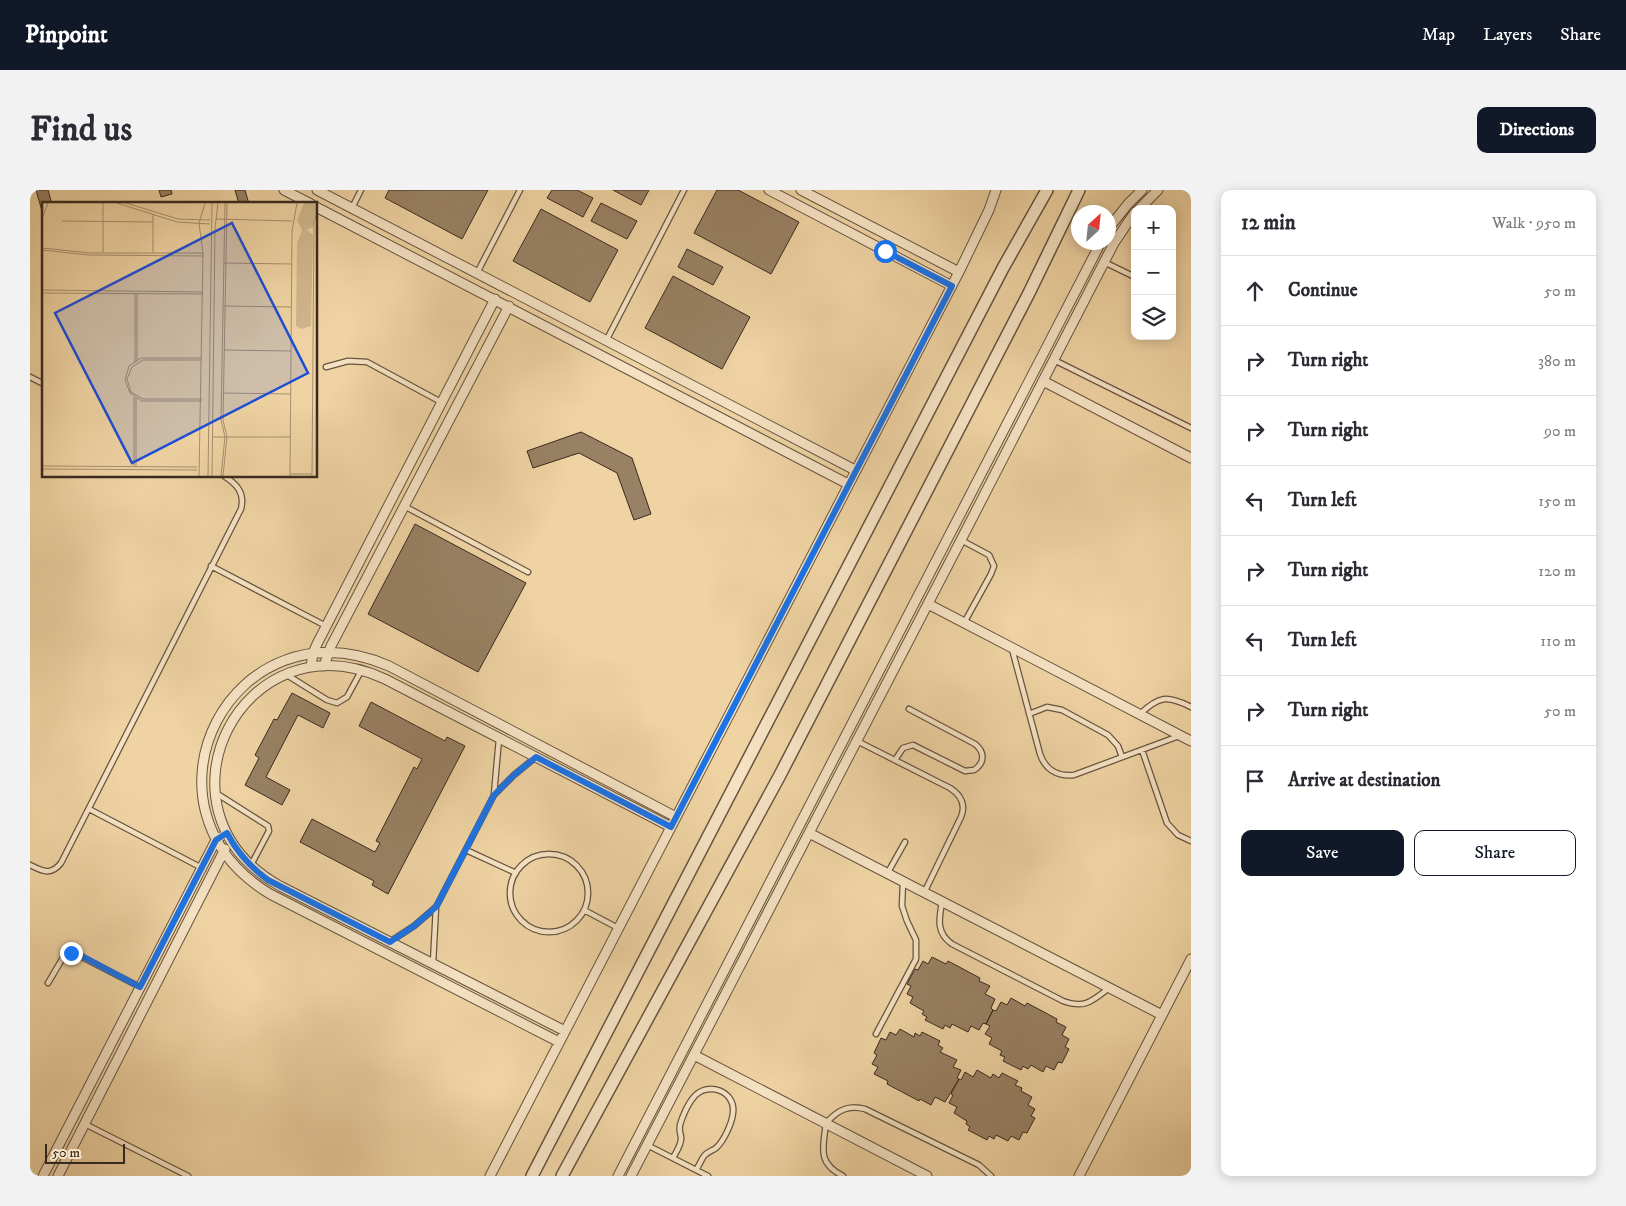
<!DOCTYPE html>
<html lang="en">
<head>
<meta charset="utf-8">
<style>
  :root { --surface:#fff; --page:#f2f2f3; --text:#2b2b33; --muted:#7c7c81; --line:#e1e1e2; --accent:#111827 }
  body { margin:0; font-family:"IM FELL DW Pica",serif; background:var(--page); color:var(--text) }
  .controls { position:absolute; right:15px; top:15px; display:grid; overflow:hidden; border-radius:10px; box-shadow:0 2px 12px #0003 }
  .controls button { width:45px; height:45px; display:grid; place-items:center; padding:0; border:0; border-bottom:1px solid var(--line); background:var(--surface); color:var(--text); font:25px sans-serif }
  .compass { position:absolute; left:1041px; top:15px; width:45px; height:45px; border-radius:50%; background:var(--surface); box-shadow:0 2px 12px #0003; rotate:27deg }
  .scale { position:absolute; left:15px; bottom:12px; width:80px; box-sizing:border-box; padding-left:5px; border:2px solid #3a291f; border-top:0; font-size:14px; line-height:18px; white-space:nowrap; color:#3a291f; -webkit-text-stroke:4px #f5e2c3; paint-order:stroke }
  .stop { position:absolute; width:15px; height:15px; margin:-11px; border:4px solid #1a73e8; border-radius:50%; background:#fff }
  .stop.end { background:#1a73e8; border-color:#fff; box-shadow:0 1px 5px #0008 }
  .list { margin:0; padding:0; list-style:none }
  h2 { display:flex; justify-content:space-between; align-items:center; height:65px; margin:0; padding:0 20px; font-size:21px }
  h2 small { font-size:16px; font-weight:400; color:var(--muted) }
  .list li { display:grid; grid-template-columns:32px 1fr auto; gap:15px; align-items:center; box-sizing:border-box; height:70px; padding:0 20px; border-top:1px solid var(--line) }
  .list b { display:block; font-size:19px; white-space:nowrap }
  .list em { font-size:16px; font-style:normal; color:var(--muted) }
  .actions { display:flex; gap:10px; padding:15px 20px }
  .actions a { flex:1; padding:11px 0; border:1px solid var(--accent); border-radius:10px; text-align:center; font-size:18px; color:var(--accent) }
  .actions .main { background:var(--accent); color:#fff }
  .icon { flex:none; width:28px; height:28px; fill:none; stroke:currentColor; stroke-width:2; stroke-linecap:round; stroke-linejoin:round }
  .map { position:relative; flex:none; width:1161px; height:986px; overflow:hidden; border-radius:10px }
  header { display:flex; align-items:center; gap:30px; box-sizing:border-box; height:70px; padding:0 25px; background:var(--accent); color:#fff }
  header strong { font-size:24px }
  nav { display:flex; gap:28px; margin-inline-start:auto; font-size:18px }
  .intro { display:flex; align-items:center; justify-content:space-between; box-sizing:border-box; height:120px; padding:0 30px }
  h1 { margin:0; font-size:35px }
  .button { padding:12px 22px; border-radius:10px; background:var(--accent); color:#fff; font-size:18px; font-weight:700 }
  main { display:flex; gap:30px; padding:0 30px }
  aside { flex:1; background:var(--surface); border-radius:10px; box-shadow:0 2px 12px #0003 }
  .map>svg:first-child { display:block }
  .building { fill:#988164; stroke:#3a291f }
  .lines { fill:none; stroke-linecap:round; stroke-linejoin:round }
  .service-casing { stroke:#675440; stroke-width:7 }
  .minor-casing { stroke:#675440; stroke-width:11 }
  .tertiary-casing { stroke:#675440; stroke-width:14 }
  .service { stroke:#f5e2c3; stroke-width:4.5 }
  .minor { stroke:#f5e2c3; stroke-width:9 }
  .tertiary { stroke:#f5e2c3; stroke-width:11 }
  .route { stroke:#1a73e8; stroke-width:6 }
  .inset-road { fill:none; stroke:#a78f6e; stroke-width:1 }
  .view { fill:#1d4ed8; fill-opacity:0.15; stroke:#1d4ed8; stroke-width:2.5 }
  .inset-edge { fill:none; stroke:#3a291f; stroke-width:2.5 }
</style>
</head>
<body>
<header>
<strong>Pinpoint</strong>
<nav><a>Map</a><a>Layers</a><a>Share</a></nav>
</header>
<div class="intro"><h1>Find us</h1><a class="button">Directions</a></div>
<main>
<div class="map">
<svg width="1161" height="986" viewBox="0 0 1161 986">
  <rect width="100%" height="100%" fill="#efd3a3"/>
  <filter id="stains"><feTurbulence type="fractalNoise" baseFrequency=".004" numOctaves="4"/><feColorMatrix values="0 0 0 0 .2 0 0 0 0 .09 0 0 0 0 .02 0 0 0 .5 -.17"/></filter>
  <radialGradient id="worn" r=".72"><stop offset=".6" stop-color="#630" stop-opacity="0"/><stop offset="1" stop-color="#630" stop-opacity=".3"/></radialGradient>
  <path class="building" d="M6,0H18L22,14H14V20L12,21Z
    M129,0H141L142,4L131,7Z
    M205,0H215L219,14H209Z
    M359,0H458L432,49L355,8Z
    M522,0H547L563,8L553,27L517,8Z
    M583,0H619L611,15Z
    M687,0H708L769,32L741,84L664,43Z
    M571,13L607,31L597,49L561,31Z
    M511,19L588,60L560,112L483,71Z
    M657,59L693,77L683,95L648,77Z
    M643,86L720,127L692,179L615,138Z
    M551,242L602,268L621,324L604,330L587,283L549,263L503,278L497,261Z
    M385,334L496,393L448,482L338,424Z
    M262,503L300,523L293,538L268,525L236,587L260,600L252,615L215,595L229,568L225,565L244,529L247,530Z
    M341,512L415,551L417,547L435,556L358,704L342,695L344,691L270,652L282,629L345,662L350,653L346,651L384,577L387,579L392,569L329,536Z
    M902,767L916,774L918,771L950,788L949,791L960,796L955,804L965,809L961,818L963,820L956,834L953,833L949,840L941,836L938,842L922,834L920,838L915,835L913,839L895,830L897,827L892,824L894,821L880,813L883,807L877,804L881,796L877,794L885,779L888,780L893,771L898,774Z
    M981,808L995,816L997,813L1027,829L1026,832L1036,837L1032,845L1039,849L1035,857L1039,859L1032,873L1028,872L1024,880L1016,876L1013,882L1001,875L998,879L993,876L991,880L973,871L975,867L970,865L972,861L959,854L962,848L955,844L960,836L956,834L963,820L966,821L971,812L977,815Z
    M870,839L884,847L885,843L890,846L892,842L910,851L908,855L913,858L910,862L927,870L923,877L931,880L927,888L929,889L915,912L905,907L901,915L890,909L889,911L857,894L858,891L844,884L848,877L842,874L847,865L844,863L851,848L856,850L860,842L866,845Z
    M947,880L961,888L963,884L969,888L972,883L988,891L985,895L992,898L991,901L1002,907L998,915L1005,919L1001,926L1005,928L997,943L993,942L989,950L981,946L978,951L966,945L964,949L959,946L957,950L938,940L940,937L936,934L937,931L924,923L927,917L919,913L923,905L921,904L929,889L931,890L935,882L943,887Z"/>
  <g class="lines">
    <defs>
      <path id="service" d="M322,18L331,0
        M1074,72L1105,87
        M447,83L490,0
        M576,151L654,0
        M1024,170L1161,238
        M296,177L318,171L337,172L411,212
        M0,187L14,194
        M374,316L498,382
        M931,350L959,365L964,376L961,384L934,433
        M181,376L296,436
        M982,459L1010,564C1015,579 1027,587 1044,585L1149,546
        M257,485L297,510L307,513L317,507L330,483
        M999,524L1017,517L1032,520L1078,545L1088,556L1092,567
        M1110,524C1129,506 1137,505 1161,517
        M827,551L920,598C931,605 936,615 931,627L894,703
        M1112,560L1137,633L1148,645L1161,651
        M865,570L873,558L883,555L935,581L944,580C955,573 955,562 945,554L879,519
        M464,604L469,549
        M189,605L238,636L239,641L222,673
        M59,619L172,678
        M436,660L486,683
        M480 703a39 39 0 1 1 78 0a39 39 0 1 1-78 0Z
        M0,675C12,681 21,686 31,673L211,319C215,303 207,294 194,286
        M857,684L875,652
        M912,712C909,729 906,743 922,754L1033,811C1055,819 1062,811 1079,798
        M554,720L588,738
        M361,751L384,736L406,717L464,605L484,585L506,567
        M403,773L406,717
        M18,793L34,766L44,763L110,797
        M846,844L886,769V750L877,731L872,716L873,692
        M55,934L158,986
        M617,955L678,986
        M643,968C646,962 652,954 651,947C650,942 649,940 650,935C652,927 658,914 663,908C677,890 706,901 703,923C702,933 694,951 686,958C682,961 677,962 674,966C671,970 669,976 666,980
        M813,986C787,973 793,958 796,933C807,921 818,914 835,919L949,975L961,986"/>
      <path id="minor" d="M254,0L281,14
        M287,0L825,280
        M739,0L922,96
        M771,0L929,82
        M286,17L818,294
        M1109,19L1128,0
        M1078,39L1098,14L1112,0
        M1013,191L1161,268
        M898,414L1161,551
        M294,476L301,456L479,116
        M281,477L283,463L287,454L465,109
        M779,643L1132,825
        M535,841L250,696C113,620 213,423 355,489L641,637
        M529,852L240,704C95,616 203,408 359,476L646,627
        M664,865L897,986
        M13,986L186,650L190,647
        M28,986L195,659
        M460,986L929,82L959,20L966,0
        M588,986L1071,52
        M601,986L931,350L1084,53L1105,22
        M1049,986L1161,769"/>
      <path id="tertiary" d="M502,986L973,78L1017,0
        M532,986L750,585L999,103L1049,0"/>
    </defs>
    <use href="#service" class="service-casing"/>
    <use href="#minor" class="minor-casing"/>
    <use href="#tertiary" class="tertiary-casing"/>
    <use href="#service" class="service"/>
    <use href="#minor" class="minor"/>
    <use href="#tertiary" class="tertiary"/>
  </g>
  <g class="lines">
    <path class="route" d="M41,763L48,764L110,797L186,650L197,643C207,662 220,677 238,690L360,752L384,736L406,717L464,605L484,585L506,567L641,637L922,96L855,61"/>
  </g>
  <g transform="translate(12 12)">
    <rect width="275" height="275" fill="#efd3a3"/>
    <path d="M262,1H275V11L271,25L265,28L271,33L269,124L259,127L254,124L255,41L260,28L255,18Z" fill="#d0b68d"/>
    <path class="inset-road" d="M75,1L135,20L168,22M84,1L136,17L168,18M0,17L6,1M174,17L250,19M20,19L111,20M0,46L49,51H161M0,48L47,53L161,54M61,51V1M111,51V13M182,61L249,62M0,88L161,90M0,91L161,92M182,104L249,105M182,148L249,149M95,159V92M93,160V91M181,191L249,192M160,197H101L89,190L85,177L90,165L101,158H160M160,199H100L88,191L83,178L87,164L99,156H160M170,235H249M0,264L155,265M92,264V195M94,265V196M0,267L155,268M248,272H270M157,274L161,51L157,21L163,1M166,274L170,1M170,274L173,26L176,1M179,274L183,235L179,218L183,1M181,274L185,235L181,218L185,1M248,274L250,29L255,1M270,274L272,19L275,13"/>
    <path class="view" d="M190,21L266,171L90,261L13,111Z"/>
    <rect width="275" height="275" class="inset-edge"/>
  </g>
  <rect width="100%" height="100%" filter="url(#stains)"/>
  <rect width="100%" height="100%" fill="url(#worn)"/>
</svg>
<div class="controls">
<button>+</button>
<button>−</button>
<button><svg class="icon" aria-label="layers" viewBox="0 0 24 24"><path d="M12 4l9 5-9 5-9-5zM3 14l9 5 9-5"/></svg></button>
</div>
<svg class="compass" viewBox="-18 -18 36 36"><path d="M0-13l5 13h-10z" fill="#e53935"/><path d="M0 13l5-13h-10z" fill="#7c7c81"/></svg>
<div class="scale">50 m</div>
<div class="stop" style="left:855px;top:61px"></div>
<div class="stop end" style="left:41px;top:763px"></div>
</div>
<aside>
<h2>12 min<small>Walk · 950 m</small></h2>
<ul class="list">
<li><svg class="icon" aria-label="ahead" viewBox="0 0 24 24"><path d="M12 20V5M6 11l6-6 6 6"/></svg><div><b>Continue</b></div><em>50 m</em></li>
<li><svg class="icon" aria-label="right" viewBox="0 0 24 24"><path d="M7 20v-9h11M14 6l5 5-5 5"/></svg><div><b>Turn right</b></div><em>380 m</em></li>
<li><svg class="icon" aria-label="right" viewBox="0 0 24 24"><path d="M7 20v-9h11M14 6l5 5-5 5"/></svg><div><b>Turn right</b></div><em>90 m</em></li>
<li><svg class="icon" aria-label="left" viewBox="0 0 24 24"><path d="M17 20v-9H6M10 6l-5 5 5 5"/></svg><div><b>Turn left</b></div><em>150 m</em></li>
<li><svg class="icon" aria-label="right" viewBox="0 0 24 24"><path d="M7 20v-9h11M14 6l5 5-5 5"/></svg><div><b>Turn right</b></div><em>120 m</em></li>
<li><svg class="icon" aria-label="left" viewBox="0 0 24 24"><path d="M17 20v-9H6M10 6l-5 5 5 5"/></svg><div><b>Turn left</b></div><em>110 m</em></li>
<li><svg class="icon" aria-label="right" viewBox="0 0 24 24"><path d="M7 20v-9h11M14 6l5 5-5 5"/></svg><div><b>Turn right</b></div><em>50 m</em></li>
<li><svg class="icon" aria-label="arrive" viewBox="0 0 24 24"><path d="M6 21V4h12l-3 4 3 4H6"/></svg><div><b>Arrive at destination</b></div></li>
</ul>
<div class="actions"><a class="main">Save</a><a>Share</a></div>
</aside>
</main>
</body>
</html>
